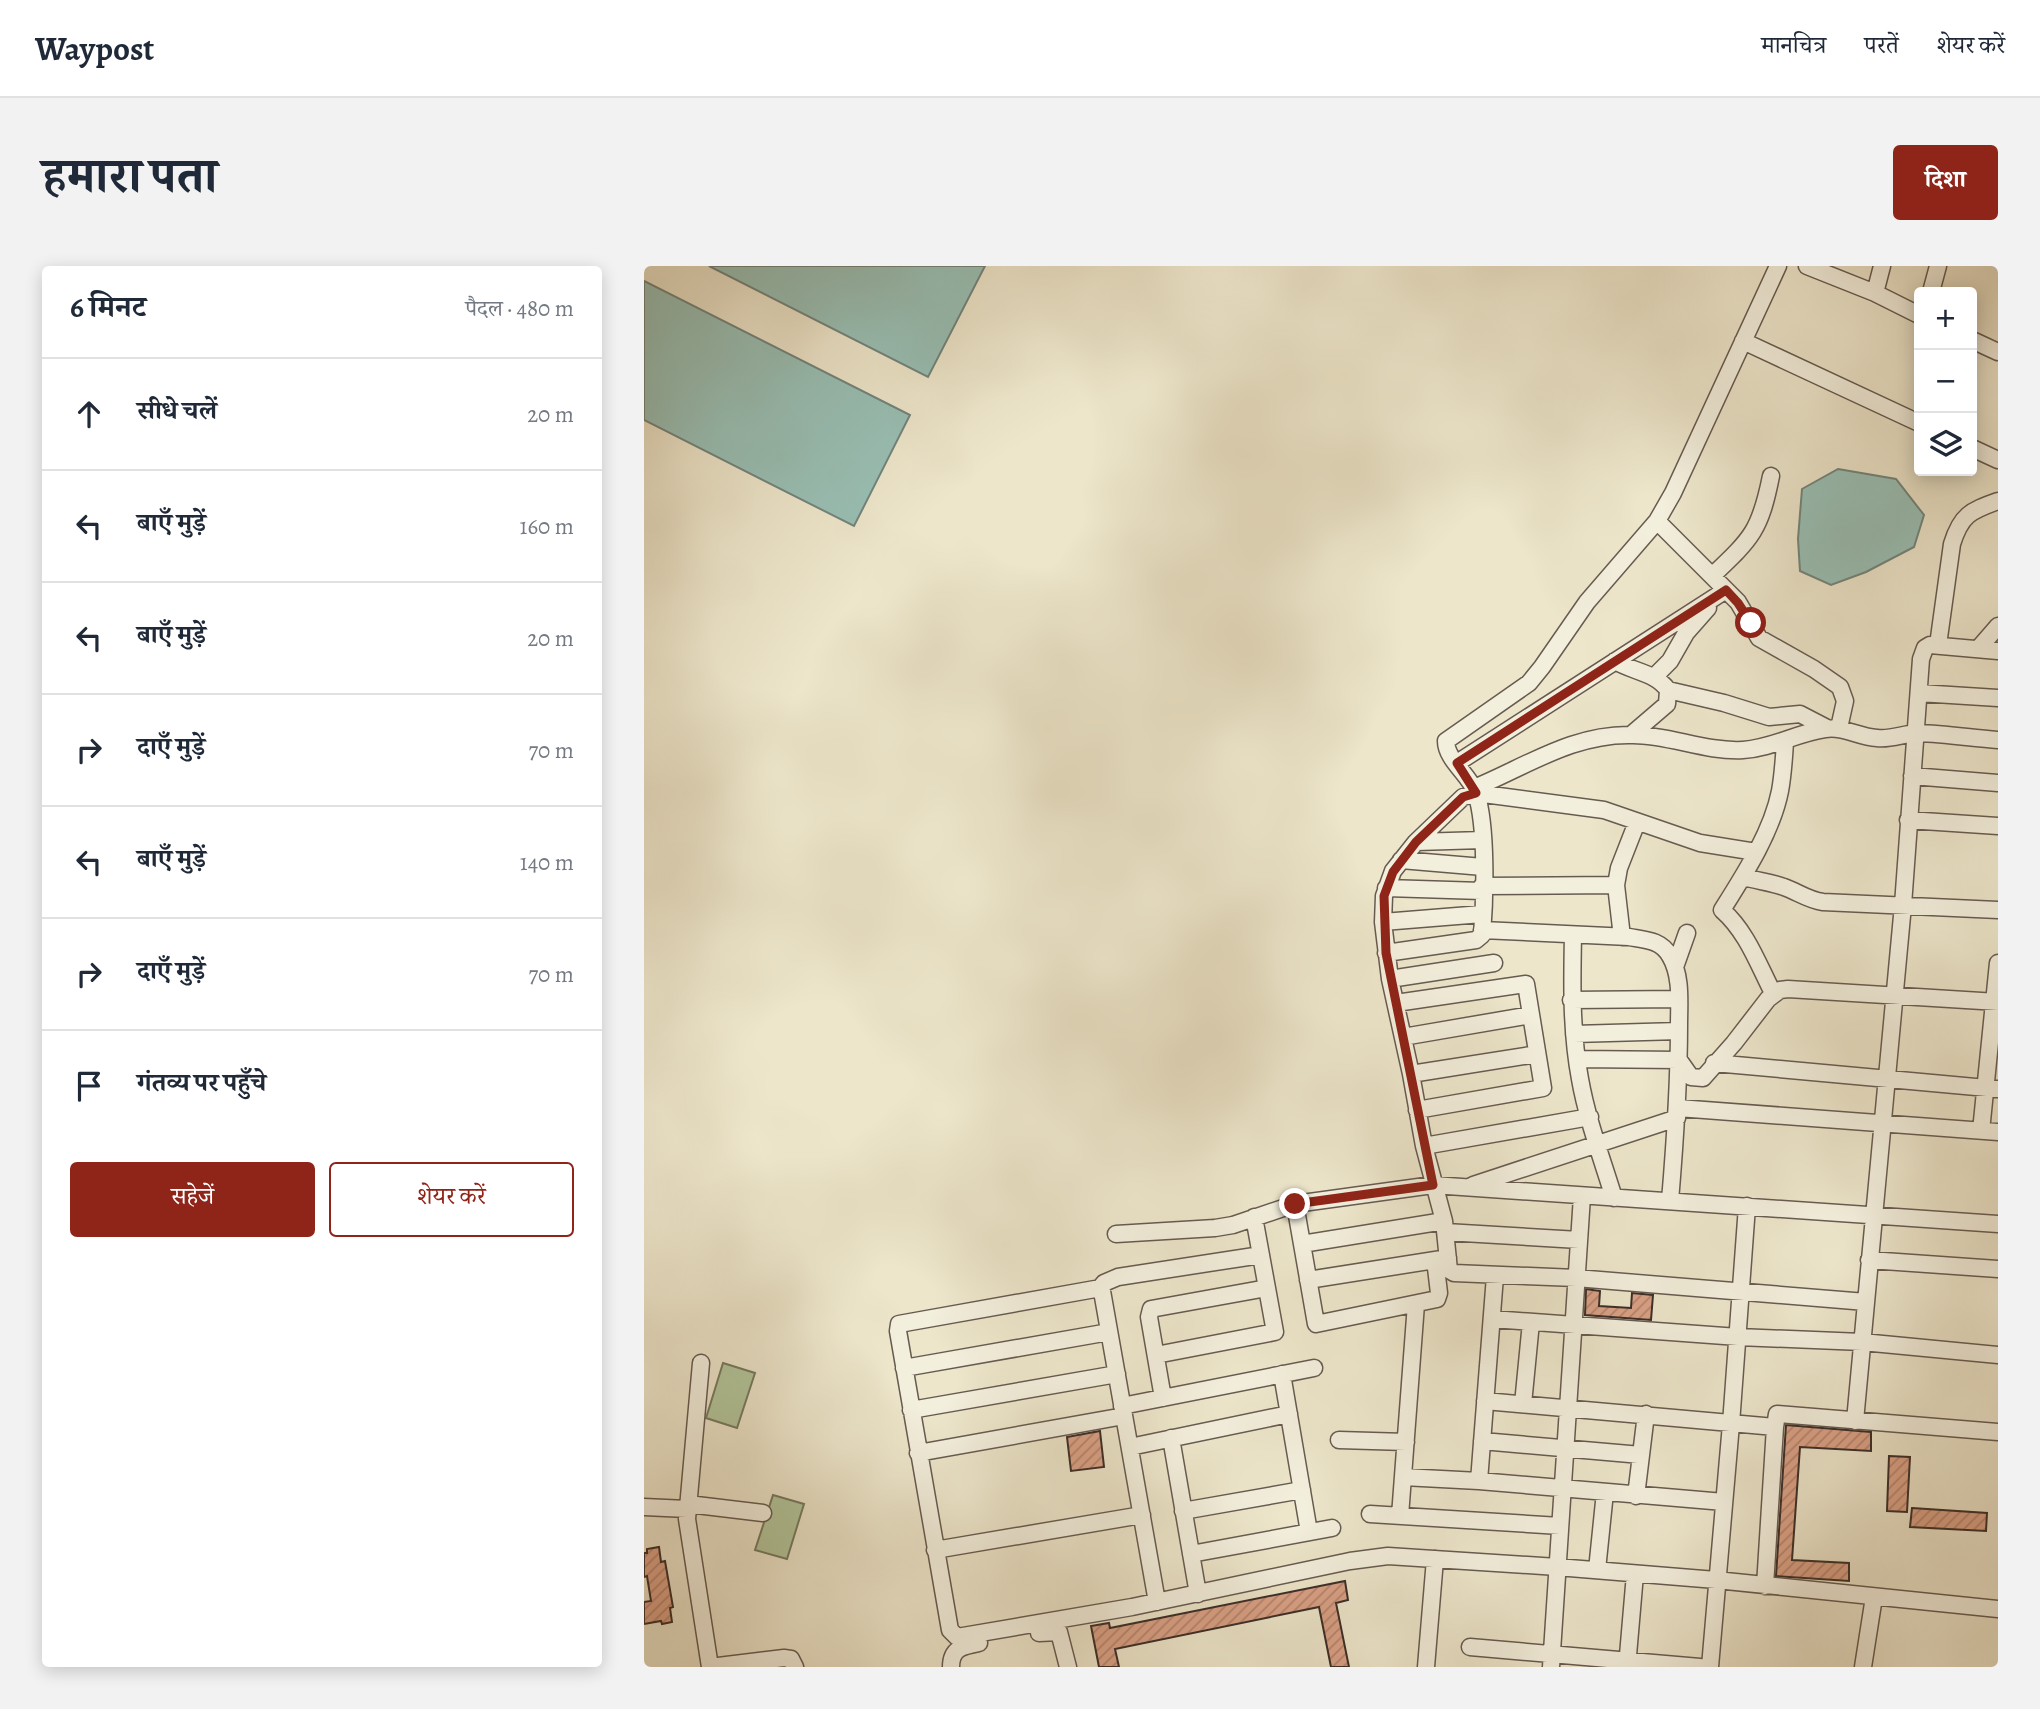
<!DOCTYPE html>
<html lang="hi">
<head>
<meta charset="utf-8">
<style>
  :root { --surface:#fff; --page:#f2f2f3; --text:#1f2937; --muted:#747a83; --line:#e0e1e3; --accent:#8f2418 }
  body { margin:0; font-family:Alegreya,"Noto Serif Devanagari",serif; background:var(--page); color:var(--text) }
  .controls { position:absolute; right:21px; top:21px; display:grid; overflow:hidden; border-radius:7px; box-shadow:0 4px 18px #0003 }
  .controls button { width:63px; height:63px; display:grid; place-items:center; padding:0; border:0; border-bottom:2px solid var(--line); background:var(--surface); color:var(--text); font:35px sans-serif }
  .stop { position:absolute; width:21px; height:21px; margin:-16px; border:5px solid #8f2418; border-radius:50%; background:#fff }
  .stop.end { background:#8f2418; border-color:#fff; box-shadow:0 2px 7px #0008 }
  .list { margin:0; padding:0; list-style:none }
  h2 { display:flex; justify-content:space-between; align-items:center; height:91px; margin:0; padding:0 28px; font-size:30px }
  h2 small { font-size:23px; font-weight:400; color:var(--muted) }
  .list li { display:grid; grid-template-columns:46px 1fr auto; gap:21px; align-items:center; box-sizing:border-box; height:112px; padding:0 28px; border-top:2px solid var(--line) }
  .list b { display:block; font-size:26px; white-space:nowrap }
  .list em { font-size:23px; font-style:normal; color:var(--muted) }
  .actions { display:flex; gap:14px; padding:21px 28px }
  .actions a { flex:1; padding:16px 0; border:2px solid var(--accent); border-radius:7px; text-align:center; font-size:24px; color:var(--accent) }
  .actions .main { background:var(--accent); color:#fff }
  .icon { flex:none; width:38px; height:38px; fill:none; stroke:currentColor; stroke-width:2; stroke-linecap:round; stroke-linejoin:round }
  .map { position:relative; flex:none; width:1354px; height:1401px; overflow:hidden; border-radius:7px }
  header { display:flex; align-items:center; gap:42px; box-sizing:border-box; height:98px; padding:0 35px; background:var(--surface); border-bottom:2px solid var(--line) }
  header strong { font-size:33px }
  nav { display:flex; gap:38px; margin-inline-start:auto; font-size:24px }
  .intro { display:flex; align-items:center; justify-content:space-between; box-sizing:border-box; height:168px; padding:0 42px }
  h1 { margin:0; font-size:49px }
  .button { padding:18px 32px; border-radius:7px; background:var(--accent); color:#fff; font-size:24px; font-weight:700 }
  main { display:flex; gap:42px; padding:0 42px }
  aside { flex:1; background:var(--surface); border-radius:7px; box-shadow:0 4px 18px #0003 }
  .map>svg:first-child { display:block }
  .green { fill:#b3c69b; stroke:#767a62; stroke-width:2 }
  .water { fill:#99c0b5; stroke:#73857d; stroke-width:2 }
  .building { fill:url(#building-hatch); stroke:#3a2d28; stroke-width:2 }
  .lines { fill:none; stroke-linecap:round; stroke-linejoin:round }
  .minor-casing { stroke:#675b51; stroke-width:19 }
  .minor { stroke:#f3efdd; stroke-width:16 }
  .route { stroke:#8f2418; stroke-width:9 }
</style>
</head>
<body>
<header>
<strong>Waypost</strong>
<nav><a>मानचित्र</a><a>परतें</a><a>शेयर करें</a></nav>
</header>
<div class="intro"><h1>हमारा पता</h1><a class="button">दिशा</a></div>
<main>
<aside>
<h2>6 मिनट<small>पैदल · 480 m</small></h2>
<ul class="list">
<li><svg class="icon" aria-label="ahead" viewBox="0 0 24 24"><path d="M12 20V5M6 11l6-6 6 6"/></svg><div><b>सीधे चलें</b></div><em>20 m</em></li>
<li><svg class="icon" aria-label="left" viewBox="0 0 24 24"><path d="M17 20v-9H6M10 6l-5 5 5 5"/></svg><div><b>बाएँ मुड़ें</b></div><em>160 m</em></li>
<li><svg class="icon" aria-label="left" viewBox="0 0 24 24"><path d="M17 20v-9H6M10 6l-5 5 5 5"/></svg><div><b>बाएँ मुड़ें</b></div><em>20 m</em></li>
<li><svg class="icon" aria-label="right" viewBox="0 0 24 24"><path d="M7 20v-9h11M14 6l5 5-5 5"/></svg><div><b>दाएँ मुड़ें</b></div><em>70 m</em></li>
<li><svg class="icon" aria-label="left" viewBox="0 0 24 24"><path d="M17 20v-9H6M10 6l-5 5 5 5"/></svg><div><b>बाएँ मुड़ें</b></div><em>140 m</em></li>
<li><svg class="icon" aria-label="right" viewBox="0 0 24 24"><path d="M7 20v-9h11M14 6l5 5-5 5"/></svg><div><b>दाएँ मुड़ें</b></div><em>70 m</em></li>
<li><svg class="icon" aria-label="arrive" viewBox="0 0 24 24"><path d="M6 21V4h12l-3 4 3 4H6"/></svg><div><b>गंतव्य पर पहुँचे</b></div></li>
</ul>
<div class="actions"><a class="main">सहेजें</a><a>शेयर करें</a></div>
</aside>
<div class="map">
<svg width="1354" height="1401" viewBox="0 0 1354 1401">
  <defs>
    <pattern id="building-hatch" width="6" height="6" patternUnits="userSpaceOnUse" patternTransform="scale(1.75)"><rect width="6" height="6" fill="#dba186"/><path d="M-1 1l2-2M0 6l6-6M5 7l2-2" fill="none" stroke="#b3846e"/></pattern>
  </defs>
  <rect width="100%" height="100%" fill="#ede6cb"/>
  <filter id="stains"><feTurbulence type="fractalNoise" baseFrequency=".00286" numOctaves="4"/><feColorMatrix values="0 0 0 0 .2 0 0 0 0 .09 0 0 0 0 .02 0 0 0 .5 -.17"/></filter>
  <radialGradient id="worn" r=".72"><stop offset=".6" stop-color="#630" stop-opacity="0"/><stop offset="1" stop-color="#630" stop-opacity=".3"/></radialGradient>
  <path class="green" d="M79,1097L111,1107L93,1162L62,1152Z
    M129,1229L160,1238L143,1293L111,1284Z"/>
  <path class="water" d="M65,0H341L284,111Z
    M0,15L266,149L210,260L0,154Z
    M1194,203L1252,213L1280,249L1270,281L1222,306L1187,319L1156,305L1154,273L1158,223Z"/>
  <path class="building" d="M942,1023L956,1025L955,1040L987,1042L988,1027L1009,1029L1007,1054L941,1049Z
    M1142,1159L1227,1166V1185L1156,1181L1148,1294L1205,1297V1315L1132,1310Z
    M456,1165L460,1201L427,1205L423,1171Z
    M1245,1190L1266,1191L1263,1246L1243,1245Z
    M1268,1242L1343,1247L1342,1265L1266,1261Z
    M15,1281L17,1296L21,1295L29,1341L26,1342L28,1356L18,1358L17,1355L0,1358V1336L7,1335L3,1310L0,1311V1287H3V1283Z
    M701,1315L704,1334L692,1337L705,1401H687L675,1341L471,1383L475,1401H455L447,1360L465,1357L466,1362Z"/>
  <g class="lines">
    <defs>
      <path id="minor" d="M1163,0L1231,27L1275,49
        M1287,26L1294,0
        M1231,27L1238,0
        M1328,74L1354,86
        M1099,75L1275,157
        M1328,182L1354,194
        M1013,255L1094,336L1115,372L1170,403L1196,421L1201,435L1195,462
        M1068,310C1108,272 1116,265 1127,210
        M1294,379L1308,278C1317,249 1326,245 1354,235
        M1334,383L1354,360
        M971,395C989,406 1011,406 1024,424L1023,438L988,468
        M1011,410L1026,395L1042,367L1064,342
        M1024,424L1080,437L1125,451L1156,448L1183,462
        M1275,427L1354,432
        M813,497L1082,324
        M1268,510L1354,517
        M830,522C883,500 930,467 989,469C1026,469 1061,486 1099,484C1128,482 1153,467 1181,463C1200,460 1214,471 1233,472C1247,474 1261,467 1275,467C1301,468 1328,472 1354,474
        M1264,554L1354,560
        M772,576L839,574
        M1112,586L1056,577L960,544L832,527L819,531L772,576L749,605L740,630L739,656L746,713L767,808L780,880L800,955L805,1004L810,1007L932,1012L1222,1036
        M757,594L839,601
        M1100,611C1113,615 1127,616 1140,621C1154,626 1164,634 1179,636L1354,644
        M838,620L972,619
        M742,622L838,625
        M739,656L838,648
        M838,664L985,671C1002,674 1017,674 1026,690C1038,710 1035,737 1035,759C1035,818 1031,876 1026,935
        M929,669C928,718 927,765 936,813C943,853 958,893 970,932
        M978,671L972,619L975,602L993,556
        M742,687L832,674L838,669C841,633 843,560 832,527C826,509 802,494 802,475L885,417L898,401L943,336L1013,255L1029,227L1134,0
        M1031,701L1043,667
        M746,713L850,697
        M1129,727C1114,698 1103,666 1078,644C1100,609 1128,566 1136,525C1139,509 1140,492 1141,476
        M927,734L1035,733
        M752,737L882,718L899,822L773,844
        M930,768L1035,765
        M759,771L887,749
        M933,793L1035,794L1047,811L1059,812L1090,777L1124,733L1136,724L1144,723L1354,736
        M1070,797L1354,823
        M767,808L893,788
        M1034,842L1354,866
        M1337,865L1354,697
        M780,880L946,851
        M829,919L1033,852
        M802,966L935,974
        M472,968L571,962L589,959L651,938
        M658,978L800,955
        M1225,994L1354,1003
        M804,998L792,1002L795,1027L793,1033L672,1058L651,938L789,919L1354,958
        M664,1014L804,992
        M455,1023L460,1017L474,1011L617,989
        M848,1053L1094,1071L1218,1076L1354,1089
        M512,1089L631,1066L610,951
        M57,1097L43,1253L66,1401L140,1392L147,1393L151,1401
        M260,1102L465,1066
        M638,1108L665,1266
        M519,1132L505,1051L507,1043L623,1022
        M841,1135L1131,1161L1133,1148L1354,1166
        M879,1138L887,1056
        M478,1140L670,1102
        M267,1144L473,1108
        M1211,1155L1259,639L1277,393L1281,382L1286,379L1354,385
        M527,1172L554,1328
        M695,1174L762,1176
        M838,1175L997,1189
        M486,1181L645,1148
        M274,1187L480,1150
        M759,1211L835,1215L1080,1236
        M835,1215L851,1010
        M992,1230L1002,1148
        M44,1238L119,1247
        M0,1241L43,1243
        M539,1245L658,1224
        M726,1248L916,1260
        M756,1250L772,1038
        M291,1284L498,1249
        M547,1288L688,1262
        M953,1304L961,1226
        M1121,1320L1131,1161
        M513,1336L458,1025L451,1023L255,1058L254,1065L306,1364L313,1371L488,1341L706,1295L744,1290L913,1301L1072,1314L1354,1343
        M395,1367L415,1366L424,1401
        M826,1381L1056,1401
        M307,1401C307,1382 319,1380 335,1377
        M782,1401L791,1293
        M907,1401L938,930
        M983,1401L991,1308
        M1066,1401L1087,1158L1103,940
        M1219,1401L1230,1331"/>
    </defs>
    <use href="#minor" class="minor-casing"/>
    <use href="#minor" class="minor"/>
  </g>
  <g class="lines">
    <path class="route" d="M651,938L789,919L742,687L740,630L749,606L772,576L819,531L832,527L813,497L1082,324L1094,337L1107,357"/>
  </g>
  <rect width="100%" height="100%" filter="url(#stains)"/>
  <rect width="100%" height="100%" fill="url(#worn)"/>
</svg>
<div class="controls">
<button>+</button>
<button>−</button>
<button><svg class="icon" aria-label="layers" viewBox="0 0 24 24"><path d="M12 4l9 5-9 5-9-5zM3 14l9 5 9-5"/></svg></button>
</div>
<div class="stop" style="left:1107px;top:357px"></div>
<div class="stop end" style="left:651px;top:938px"></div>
</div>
</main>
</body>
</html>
